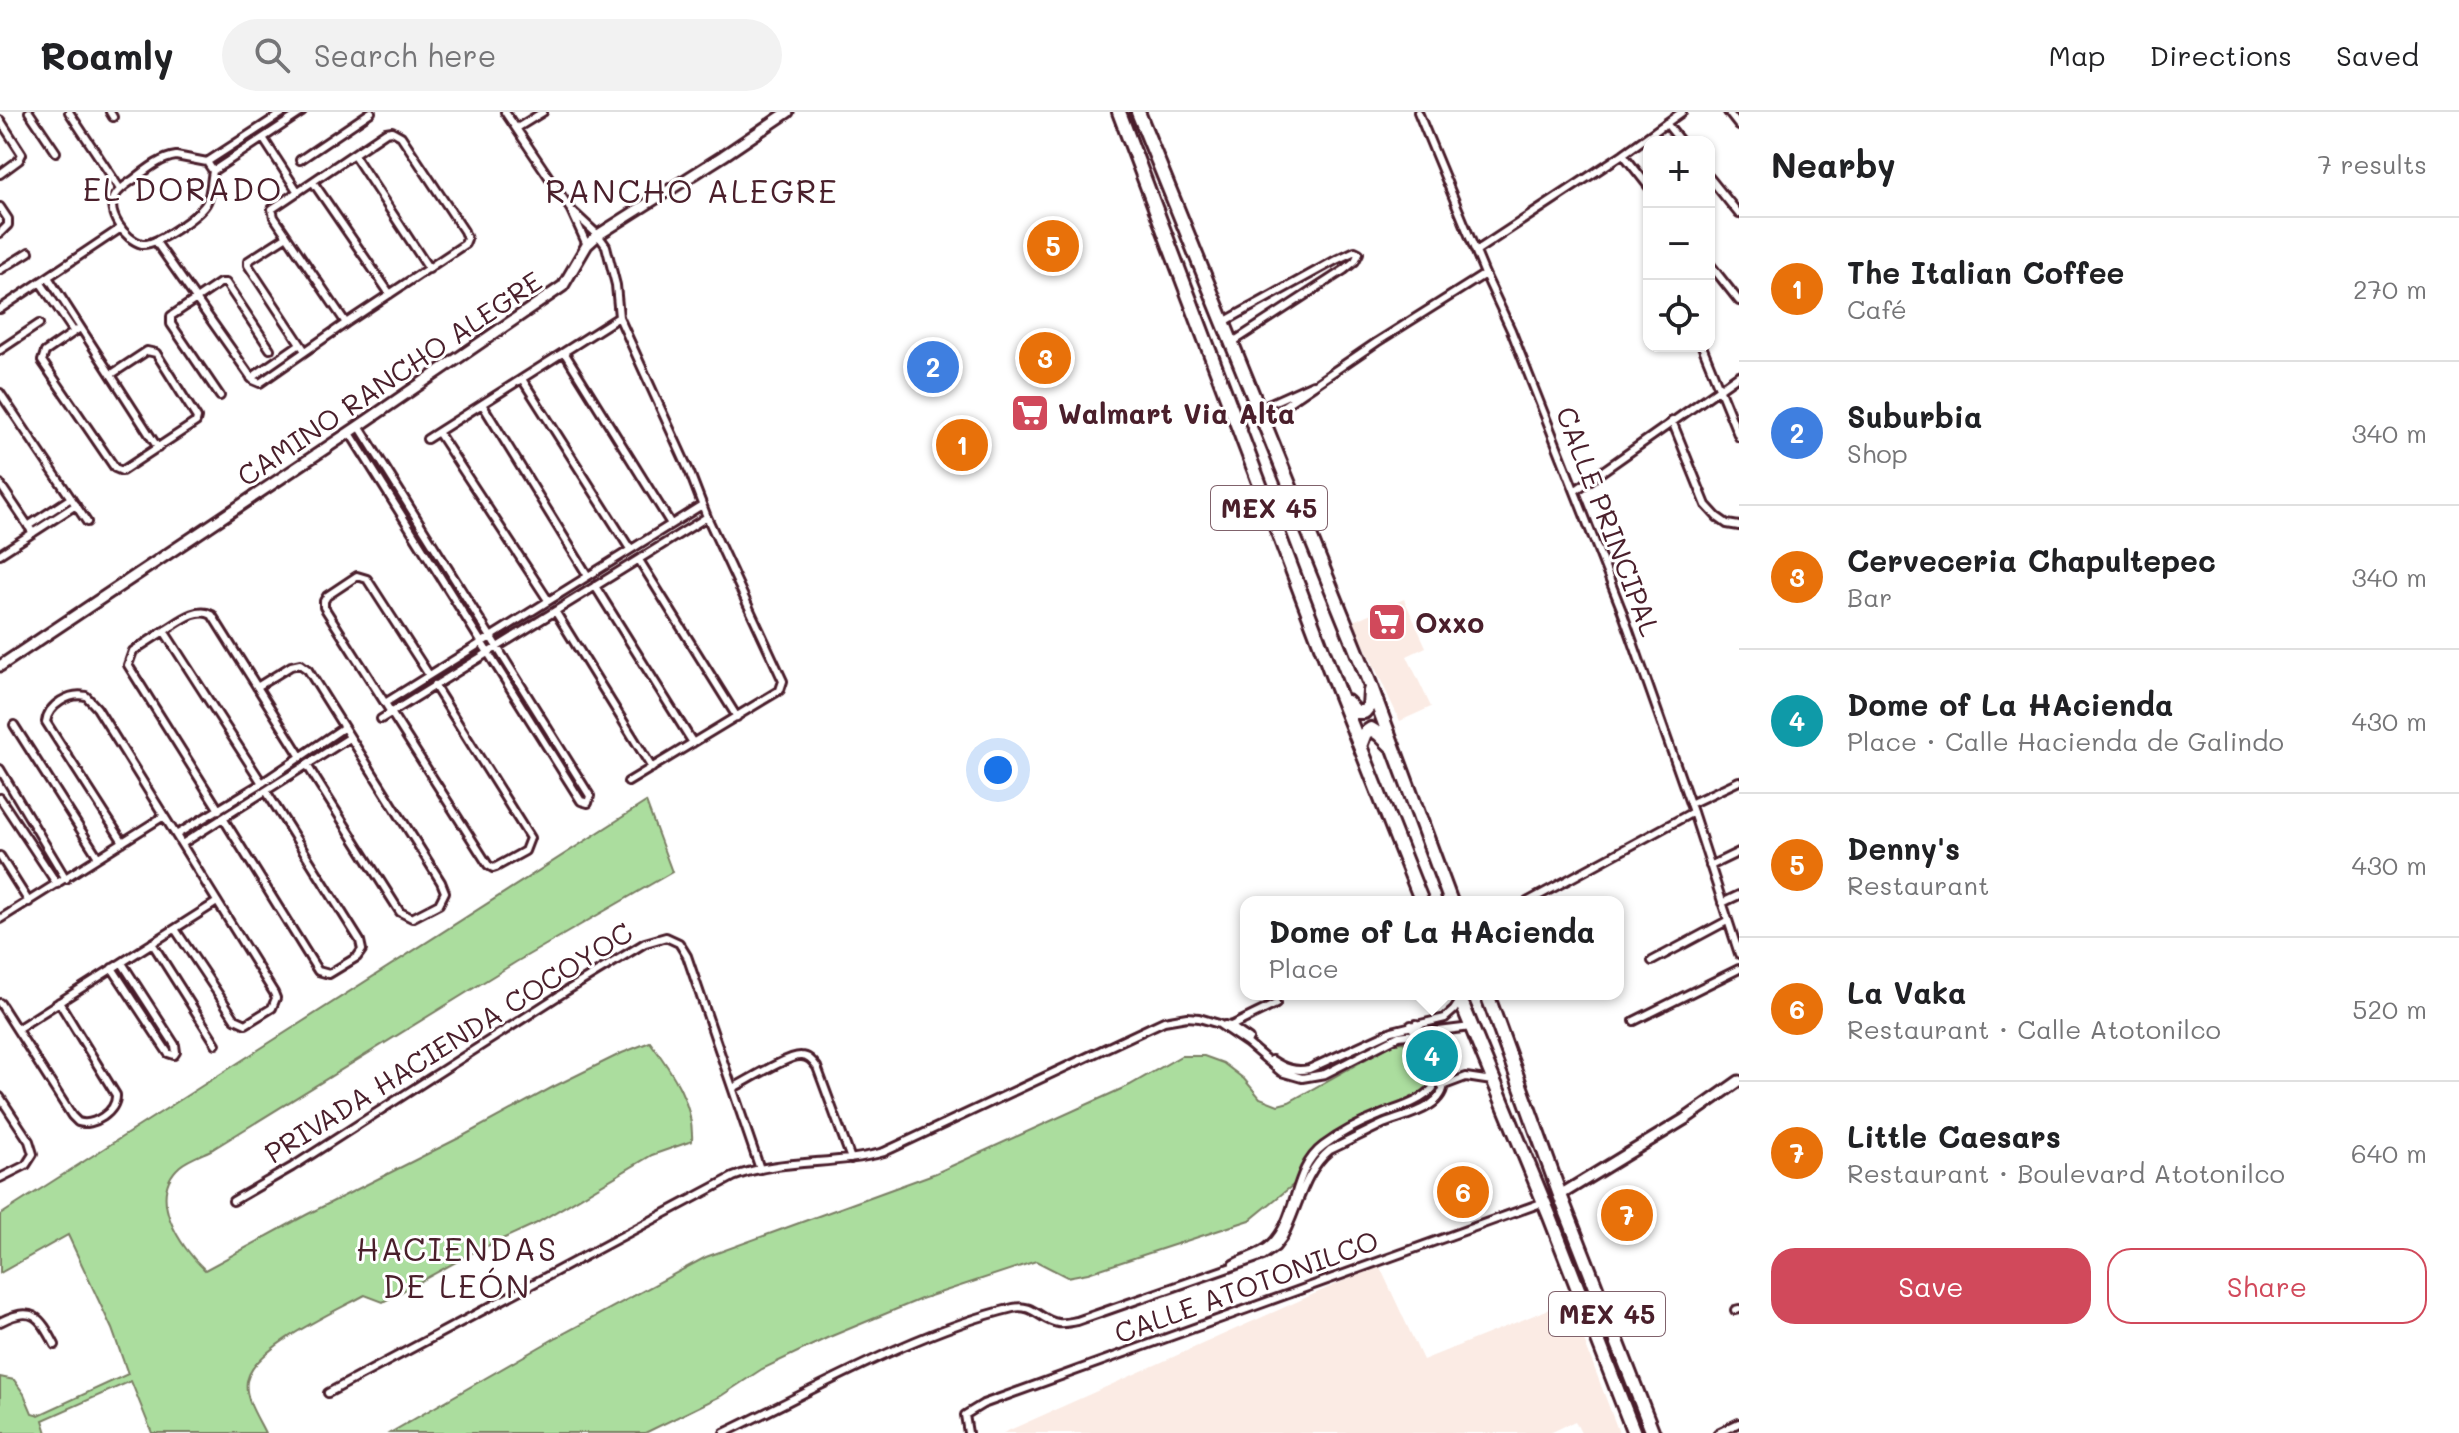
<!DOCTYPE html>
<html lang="en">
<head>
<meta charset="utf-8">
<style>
  :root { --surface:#fff; --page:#f2f2f2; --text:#202124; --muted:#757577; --line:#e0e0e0; --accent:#d1495b }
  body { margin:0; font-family:Mali,sans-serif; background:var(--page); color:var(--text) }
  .controls { position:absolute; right:24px; top:24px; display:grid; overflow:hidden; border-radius:16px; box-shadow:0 2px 6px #0004 }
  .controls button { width:72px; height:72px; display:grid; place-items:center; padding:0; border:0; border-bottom:2px solid var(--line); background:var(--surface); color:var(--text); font:40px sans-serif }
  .you { position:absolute; left:998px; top:658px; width:28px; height:28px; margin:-20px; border:6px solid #fff; border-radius:50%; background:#1a73e8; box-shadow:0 0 0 12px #1a73e833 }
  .badge { display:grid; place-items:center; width:52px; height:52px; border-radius:50%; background:var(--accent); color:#fff; font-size:26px; font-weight:700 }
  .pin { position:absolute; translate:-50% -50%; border:4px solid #fff; box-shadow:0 2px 8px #0006 }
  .popup { position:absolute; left:1240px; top:784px; width:384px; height:104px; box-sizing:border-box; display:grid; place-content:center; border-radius:16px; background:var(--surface); filter:drop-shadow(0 2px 6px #0005); font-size:26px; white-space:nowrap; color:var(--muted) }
  .popup b { font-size:30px; color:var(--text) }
  .popup::after { content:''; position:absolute; left:50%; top:100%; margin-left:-16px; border:16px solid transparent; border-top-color:var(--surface) }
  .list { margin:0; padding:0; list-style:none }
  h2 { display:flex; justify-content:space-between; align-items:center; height:104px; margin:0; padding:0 32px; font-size:34px }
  h2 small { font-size:26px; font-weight:400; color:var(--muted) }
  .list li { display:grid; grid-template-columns:52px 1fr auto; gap:24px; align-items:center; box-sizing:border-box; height:144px; padding:0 32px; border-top:2px solid var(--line) }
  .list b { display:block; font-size:30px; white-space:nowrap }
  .list p { margin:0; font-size:26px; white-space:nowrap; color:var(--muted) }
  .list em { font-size:26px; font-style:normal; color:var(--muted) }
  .actions { display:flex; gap:16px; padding:24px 32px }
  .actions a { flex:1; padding:18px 0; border:2px solid var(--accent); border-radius:24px; text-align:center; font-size:28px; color:var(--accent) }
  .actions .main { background:var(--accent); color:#fff }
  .icon { flex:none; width:44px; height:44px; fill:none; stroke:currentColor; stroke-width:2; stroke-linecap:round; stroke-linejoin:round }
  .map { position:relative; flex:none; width:1739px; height:1321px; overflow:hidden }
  header { display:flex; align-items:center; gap:48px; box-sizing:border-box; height:112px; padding:0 40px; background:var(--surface); border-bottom:2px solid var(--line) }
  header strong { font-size:38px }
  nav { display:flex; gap:44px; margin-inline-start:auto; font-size:28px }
  .search { width:560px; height:72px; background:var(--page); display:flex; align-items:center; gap:20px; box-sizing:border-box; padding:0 28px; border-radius:44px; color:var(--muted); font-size:30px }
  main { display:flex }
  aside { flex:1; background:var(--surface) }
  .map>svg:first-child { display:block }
  .built { fill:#fbebe4 }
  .green { fill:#abdd9e; stroke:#7a7e64; stroke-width:2 }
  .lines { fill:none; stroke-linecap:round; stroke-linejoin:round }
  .street-casing { stroke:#4a1f2b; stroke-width:12 }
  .secondary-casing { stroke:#4a1f2b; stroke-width:15 }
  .highway-casing { stroke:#4a1f2b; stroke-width:18 }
  .street { stroke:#fff; stroke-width:6 }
  .secondary { stroke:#fff; stroke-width:9 }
  .highway { stroke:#fff; stroke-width:12 }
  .labels { text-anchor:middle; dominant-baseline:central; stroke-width:6; stroke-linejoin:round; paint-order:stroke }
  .shield { fill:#fff; stroke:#80626b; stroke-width:2 }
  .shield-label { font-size:26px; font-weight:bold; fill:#4a1f2b }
  .street-label { font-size:28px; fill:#4a1f2b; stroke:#fff }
  .poi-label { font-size:28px; font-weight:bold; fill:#4a1f2b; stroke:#fff; text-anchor:start }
  .quarter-label { font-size:32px; letter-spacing:2px; fill:#4a1f2b; stroke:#fff }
</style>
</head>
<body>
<header>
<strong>Roamly</strong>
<div class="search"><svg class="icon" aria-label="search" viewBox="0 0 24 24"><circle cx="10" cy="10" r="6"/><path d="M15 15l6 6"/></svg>Search here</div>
<nav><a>Map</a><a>Directions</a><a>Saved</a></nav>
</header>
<main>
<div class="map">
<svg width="1739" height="1321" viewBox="0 0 1739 1321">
  <rect width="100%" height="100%" fill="#fff"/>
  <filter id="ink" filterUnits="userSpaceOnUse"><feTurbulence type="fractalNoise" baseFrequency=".0125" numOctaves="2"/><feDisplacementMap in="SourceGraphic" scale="16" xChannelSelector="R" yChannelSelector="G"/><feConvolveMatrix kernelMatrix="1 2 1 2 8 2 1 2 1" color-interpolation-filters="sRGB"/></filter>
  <g filter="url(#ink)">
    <path class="built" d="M1404,487L1426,535L1407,544L1431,595L1400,609L1353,509Z
      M1379,1153L1423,1248L1569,1189L1619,1321H1581L1575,1309L1550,1321H1003Z"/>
    <path class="green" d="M646,690L672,760L516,850L213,1037C203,1042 188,1047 180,1054C146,1084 180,1135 205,1158L306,1103L461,1025L553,975L622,941L650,930C672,959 694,992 692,1029L652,1043L535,1112L474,1140L383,1190L365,1183C336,1199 253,1236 247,1269C244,1287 258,1306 265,1321H152L131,1269L43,1308L47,1321H0V1265L14,1268L24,1282L32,1301L39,1303L128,1262L112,1217L68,1123L0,1161V1103Z
      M1403,930L1416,936L1432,968L1430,976L1416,987L1383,999L1330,1025L1305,1048L1298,1069L1250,1108L1088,1161L1067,1165L1036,1149L921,1187L827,1226L762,1257L721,1284L645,1321H390L557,1225L706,1145L936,1061L1130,973L1181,944H1204L1223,951L1244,967L1260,986L1278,993L1289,990L1395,931Z"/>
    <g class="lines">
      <defs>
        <path id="street" d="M29,0L56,40
          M69,0L120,77
          M110,0L113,5
          M505,0L571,98L587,133
          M1418,0L1485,162L1511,218L1622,499L1693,700L1739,842
          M1728,0L1739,14
          M0,8L22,42L19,48L0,62
          M1666,11L1681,30
          M517,16L543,0
          M263,26L298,80
          M1623,42L1649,75
          M354,43L429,157
          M176,44L207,50L213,59C211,69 211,81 207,90C202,102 156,134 142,132C125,128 105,100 115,84C119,77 127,72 133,68C146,58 160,46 176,44Z
          M300,48L371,0
          M207,50L284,0
          M213,59L302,0
          M1709,65L1739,102
          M313,70L390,182
          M0,95L8,107V113L0,121
          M287,124L248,149V153L305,239
          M156,130L253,268L260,271L346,211L465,132L467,127L464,119L401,24L392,19L386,20L272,97L274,105L346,211
          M1476,139L1623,42L1682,0
          M1709,151L1739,189
          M0,158L29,140
          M48,165L158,336
          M40,170L74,220
          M0,197L121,116
          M1222,211L1336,148L1355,139L1359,141
          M80,216L45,240L42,249L115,356L122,359L196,310L197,306L156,241L147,239L112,262
          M1233,230L1344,158L1355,149L1359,141
          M1702,234L1739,325
          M0,238L39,212
          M564,240L671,412
          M251,266L300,232
          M522,267L630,437
          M0,281L87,410
          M220,284L171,212V204L220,171H226L270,237
          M482,292L588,464
          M1257,297L1313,272
          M1672,309L1706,393L1717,405L1727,412L1739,414
          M1267,315L1279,297L1377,230L1485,162
          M438,320L548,488
          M350,321L581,689L588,691L590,684L359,314
          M427,327L619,205
          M0,372L33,421
          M1576,378L1739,263
          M28,414L71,386
          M0,442L76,393
          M639,448L737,605
          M595,474L693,631
          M555,499L652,656
          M164,519C178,511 197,494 212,503L301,645
          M429,563L367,467L357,464L327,484L324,489V495L488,753L493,756L496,755L525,739L530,726L434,573
          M257,575L291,554L300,552L308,558L441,770L445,780L439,792L412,806L400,800L307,653
          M385,591L702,393
          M381,607L707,405L690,361L619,205L616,173L606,134L598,123L571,98
          M14,613L98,745
          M0,657L66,767
          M628,670L780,578L783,569L707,405
          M0,686L57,772
          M1690,692L1739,669
          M219,698L128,553L133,539L164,519L262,671
          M223,706L318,859L329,862L357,845L362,838L360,829L266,679
          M176,723L262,671L343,616
          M123,730L46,610C48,593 70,580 86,584L97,596L274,881L276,886L272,896L246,912L235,907L175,817
          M182,732L349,626
          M0,744L29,790
          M1710,754L1739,740
          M1527,790L1693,700
          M1722,791L1739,783
          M0,807L164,704
          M152,831L216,932
          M1652,849L1727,809
          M122,851L175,933L176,940L174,943
          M112,856L164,935L168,941L174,943
          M0,891L72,1004L78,1010C93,1015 117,1000 116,983L59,890
          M1634,909L1739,857
          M1225,913L1230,914L1249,927
          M1229,915L1276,892
          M17,917L217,790
          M1272,948C1284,956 1295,960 1309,957L1392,919L1445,906L1454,898L1460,889
          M1442,974L1466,965L1492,969
          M733,976C747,969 788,943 801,944C809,944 813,950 817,955L851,1047
          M0,985L29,1029L33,1042L26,1053L0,1066
          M233,1089L292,1055L566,879L645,831L666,825L679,831L687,844L760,1057
          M1233,1152C1245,1145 1261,1142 1271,1132C1298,1106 1292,1057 1323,1034C1339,1022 1360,1011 1378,1004C1396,996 1420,991 1433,976V959L1411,913
          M1735,1198L1739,1197
          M0,1210C32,1193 40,1204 55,1233
          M328,1281L733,1065C781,1046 835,1054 884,1040L1164,909L1187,905L1199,906L1219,912L1247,931L1281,960L1302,966L1325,962L1399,924L1471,915
          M724,1321C814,1278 917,1219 1013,1196C1033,1191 1041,1209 1058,1211C1064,1212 1071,1210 1077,1209L1263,1144L1276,1135L1282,1127C1298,1098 1303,1060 1330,1038C1347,1030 1364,1021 1381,1013C1400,1004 1446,998 1444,968C1443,948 1425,929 1416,912
          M968,1321L965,1303L983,1292L1544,1090
          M1718,1321L1739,1311"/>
        <path id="secondary" d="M0,554L359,314L563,174L587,133L598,123L723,44L788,0
          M1560,1083L1685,1007L1739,969"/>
        <path id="highway" d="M1119,0L1336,574L1422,790
          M1138,0L1370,572L1451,790
          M1347,590L1356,600H1364L1369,594L1370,579
          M1360,634L1365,621L1371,617L1379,622L1392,635
          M1458,882L1550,1105L1634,1321
          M1487,882L1560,1083L1653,1321"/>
      </defs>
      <use href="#street" class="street-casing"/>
      <use href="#secondary" class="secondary-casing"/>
      <use href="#highway" class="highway-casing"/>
      <use href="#street" class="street"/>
      <use href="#secondary" class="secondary"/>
      <use href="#highway" class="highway"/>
    </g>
  </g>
  <defs>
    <symbol id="supermarket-square" viewBox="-11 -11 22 22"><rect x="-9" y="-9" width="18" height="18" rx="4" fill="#d1495b" stroke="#fff"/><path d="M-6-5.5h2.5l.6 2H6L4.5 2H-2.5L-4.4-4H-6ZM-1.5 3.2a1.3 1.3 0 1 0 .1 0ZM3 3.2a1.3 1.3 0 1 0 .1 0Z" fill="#fff"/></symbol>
  </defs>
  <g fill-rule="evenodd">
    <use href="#supermarket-square" x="1008" y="279" width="44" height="44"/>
    <use href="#supermarket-square" x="1365" y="488" width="44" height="44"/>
  </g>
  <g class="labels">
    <g class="shield">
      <rect x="1211" y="374" width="116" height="44" rx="6"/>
      <rect x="1549" y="1180" width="116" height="44" rx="6"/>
    </g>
    <g class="shield-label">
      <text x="1269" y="396">MEX 45</text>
      <text x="1607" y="1202">MEX 45</text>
    </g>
    <g class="street-label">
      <text transform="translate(389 266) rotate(-34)">CAMINO RANCHO ALEGRE</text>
      <text transform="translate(1609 409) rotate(69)">CALLE PRINCIPAL</text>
      <text transform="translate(448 930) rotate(-32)">PRIVADA HACIENDA COCOYOC</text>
      <text transform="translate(1246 1174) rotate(-20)">CALLE ATOTONILCO</text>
    </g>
    <g class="poi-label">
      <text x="1058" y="301">Walmart Via Alta</text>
      <text x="1415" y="510">Oxxo</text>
    </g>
    <g class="quarter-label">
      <text x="183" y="76">EL DORADO</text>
      <text x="692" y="78">RANCHO ALEGRE</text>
      <text x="457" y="1136">HACIENDAS<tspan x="457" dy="37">DE LEÓN</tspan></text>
    </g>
  </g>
</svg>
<div class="controls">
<button>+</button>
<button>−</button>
<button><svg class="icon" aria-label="locate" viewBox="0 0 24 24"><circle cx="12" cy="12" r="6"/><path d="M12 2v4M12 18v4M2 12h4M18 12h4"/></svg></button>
</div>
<div class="you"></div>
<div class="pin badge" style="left:962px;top:333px;background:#e8710a">1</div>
<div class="pin badge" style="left:933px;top:255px;background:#3f7fe0">2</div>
<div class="pin badge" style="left:1045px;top:246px;background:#e8710a">3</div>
<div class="pin badge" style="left:1432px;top:944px;background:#0f9aa8">4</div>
<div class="popup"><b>Dome of La HAcienda</b>Place</div>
<div class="pin badge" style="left:1053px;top:134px;background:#e8710a">5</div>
<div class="pin badge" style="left:1463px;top:1080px;background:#e8710a">6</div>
<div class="pin badge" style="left:1627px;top:1103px;background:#e8710a">7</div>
</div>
<aside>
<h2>Nearby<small>7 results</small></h2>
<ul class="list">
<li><span class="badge" style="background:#e8710a">1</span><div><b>The Italian Coffee</b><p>Café</p></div><em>270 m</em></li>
<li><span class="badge" style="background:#3f7fe0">2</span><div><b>Suburbia</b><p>Shop</p></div><em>340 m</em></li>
<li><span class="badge" style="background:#e8710a">3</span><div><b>Cerveceria Chapultepec</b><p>Bar</p></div><em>340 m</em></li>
<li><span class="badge" style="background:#0f9aa8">4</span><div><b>Dome of La HAcienda</b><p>Place · Calle Hacienda de Galindo</p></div><em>430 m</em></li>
<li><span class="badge" style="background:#e8710a">5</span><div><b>Denny's</b><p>Restaurant</p></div><em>430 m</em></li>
<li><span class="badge" style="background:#e8710a">6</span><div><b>La Vaka</b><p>Restaurant · Calle Atotonilco</p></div><em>520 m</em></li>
<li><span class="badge" style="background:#e8710a">7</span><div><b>Little Caesars</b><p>Restaurant · Boulevard Atotonilco</p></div><em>640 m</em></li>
</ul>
<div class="actions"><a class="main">Save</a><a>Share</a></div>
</aside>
</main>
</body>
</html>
